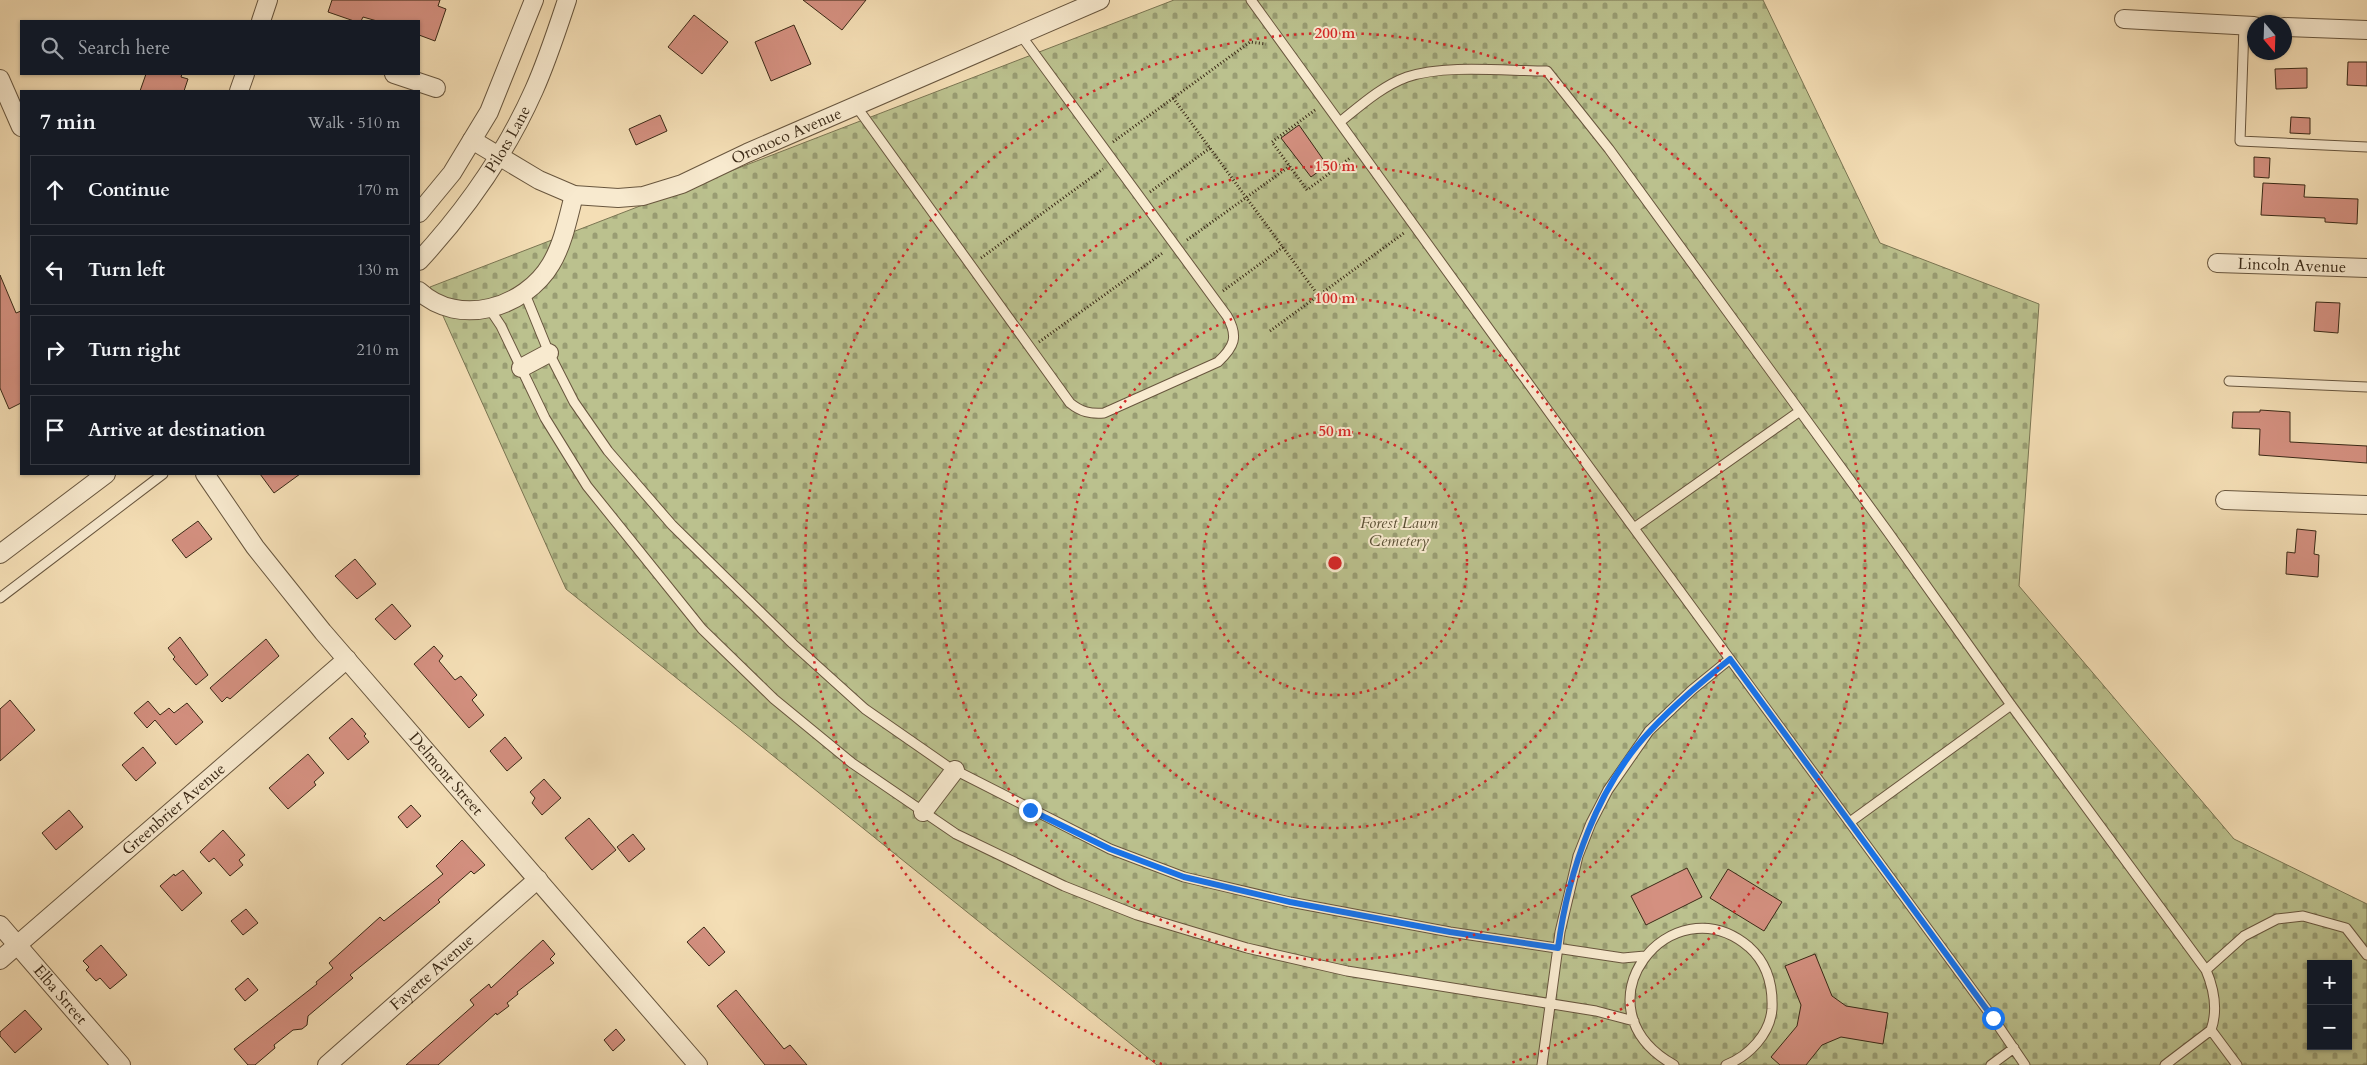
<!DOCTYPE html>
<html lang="en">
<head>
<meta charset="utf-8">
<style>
  :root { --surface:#171b24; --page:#20242c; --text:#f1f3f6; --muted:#9ea1a6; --line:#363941 }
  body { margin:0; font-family:Cardo,serif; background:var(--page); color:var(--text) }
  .controls { position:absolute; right:15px; bottom:15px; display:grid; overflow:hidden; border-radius:0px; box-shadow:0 1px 4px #0004 }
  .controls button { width:45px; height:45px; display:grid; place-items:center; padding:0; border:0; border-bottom:1px solid var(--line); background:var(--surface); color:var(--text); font:25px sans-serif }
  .compass { position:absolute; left:2247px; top:15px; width:45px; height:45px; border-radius:50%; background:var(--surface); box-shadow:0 1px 4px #0004; rotate:161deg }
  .stop { position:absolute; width:15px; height:15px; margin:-11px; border:4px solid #1a73e8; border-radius:50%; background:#fff }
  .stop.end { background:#1a73e8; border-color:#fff; box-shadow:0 1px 5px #0008 }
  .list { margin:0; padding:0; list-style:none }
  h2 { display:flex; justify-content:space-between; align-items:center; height:65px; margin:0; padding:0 20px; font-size:21px }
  h2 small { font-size:16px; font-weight:400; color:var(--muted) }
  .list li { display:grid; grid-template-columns:32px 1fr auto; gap:15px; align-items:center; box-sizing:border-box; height:70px; margin:0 10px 10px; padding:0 10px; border:1px solid var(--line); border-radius:0px }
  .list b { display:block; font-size:19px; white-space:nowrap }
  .list em { font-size:16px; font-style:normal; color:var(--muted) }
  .icon { flex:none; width:28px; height:28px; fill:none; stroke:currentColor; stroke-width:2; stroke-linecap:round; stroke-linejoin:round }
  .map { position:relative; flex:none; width:2367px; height:1065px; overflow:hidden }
  .search { position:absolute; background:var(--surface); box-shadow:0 1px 4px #0004; left:20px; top:20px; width:400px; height:55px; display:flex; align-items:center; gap:12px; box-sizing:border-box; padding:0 18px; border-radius:0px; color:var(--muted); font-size:19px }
  .panel { position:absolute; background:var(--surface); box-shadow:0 1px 4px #0004; left:20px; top:90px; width:400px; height:385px; border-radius:0px }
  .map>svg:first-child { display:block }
  .cemetery { fill:url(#cemetery-stones); stroke:#7a7552; fill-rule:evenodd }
  .building { fill:#d49080; stroke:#3a2916 }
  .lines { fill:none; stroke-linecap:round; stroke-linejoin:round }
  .service-casing { stroke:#68563e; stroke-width:11 }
  .minor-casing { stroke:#68563e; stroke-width:20 }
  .path { stroke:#3a2916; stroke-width:3; stroke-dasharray:1 2.5; stroke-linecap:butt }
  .service { stroke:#f8eacf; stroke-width:9 }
  .minor { stroke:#f8eacf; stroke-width:18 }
  .route { stroke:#1a73e8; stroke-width:6 }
  .ring { fill:none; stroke:#d62828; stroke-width:2.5; stroke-dasharray:2.5 5 }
  .labels { text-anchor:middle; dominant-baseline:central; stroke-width:4; stroke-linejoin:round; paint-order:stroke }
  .street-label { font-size:16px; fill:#3a2916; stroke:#f8eacf }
  .park-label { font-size:16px; font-style:italic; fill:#5a4f34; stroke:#f8eacf }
  .centre { fill:#d62828; stroke:#f8eacf; stroke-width:2.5 }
  .ring-label { font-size:15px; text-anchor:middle; font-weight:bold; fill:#d62828; stroke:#f8eacf; stroke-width:4; stroke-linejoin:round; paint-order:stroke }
</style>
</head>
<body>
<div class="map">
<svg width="2367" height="1065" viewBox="0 0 2367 1065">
  <defs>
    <pattern id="cemetery-stones" width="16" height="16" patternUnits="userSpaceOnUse" patternTransform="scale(1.25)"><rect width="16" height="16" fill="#bbc18e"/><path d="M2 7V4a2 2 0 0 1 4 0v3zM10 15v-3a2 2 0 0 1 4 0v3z" fill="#999d73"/></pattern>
  </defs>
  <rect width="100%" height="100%" fill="#f4deb5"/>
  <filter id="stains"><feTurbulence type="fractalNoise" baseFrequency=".004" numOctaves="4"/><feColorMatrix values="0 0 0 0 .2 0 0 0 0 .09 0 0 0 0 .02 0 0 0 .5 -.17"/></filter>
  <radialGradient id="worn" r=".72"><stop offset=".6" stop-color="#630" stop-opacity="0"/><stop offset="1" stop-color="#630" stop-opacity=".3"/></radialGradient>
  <path class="cemetery" d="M1174,0H1763L1880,243L2039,304L2019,586L2234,839L2367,904V1065H1157L566,589L430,287ZM2311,964H2348V1046H2311Z"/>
  <path class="building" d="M332,0H440L438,6L446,9L435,41L419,35V21H377L363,17L361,21H354L328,12Z
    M803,0H866L842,30Z
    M694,15L728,42L702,74L668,47Z
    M794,25L811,64L771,81L755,42Z
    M2348,62H2367V86L2347,85Z
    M2307,68V88L2276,89L2275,69Z
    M146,74H182L181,77L188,79L184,91H140Z
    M660,115L667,131L636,145L629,129Z
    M2291,117L2310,118V134L2290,133Z
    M1299,125L1327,165L1311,177L1281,138Z
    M2254,157L2270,158L2269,178L2254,177Z
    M2263,183L2305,185L2304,197L2358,199L2357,224L2325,222V218L2261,215Z
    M0,275L16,313L21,311V403L9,409L0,388Z
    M2316,302L2340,303L2338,333L2314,331Z
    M2260,410L2290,412V442L2367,446V463L2259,455L2260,429L2232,428L2233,412H2260Z
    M260,474H300L274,493Z
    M198,521L212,539L186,558L172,540Z
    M2297,529L2316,531L2314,554L2319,555L2318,577L2286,574L2287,552L2295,553Z
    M355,559L376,584L357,599L335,576Z
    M392,604L411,626L395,640L375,619Z
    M180,637L208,675L196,685L173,659L175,657L168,648Z
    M266,639L279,656L230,699L227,697L222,702L210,688Z
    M434,646L443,656L439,661L455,680L461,676L477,695L472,700L484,715L469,728L414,664Z
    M10,700L35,730L0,761V709Z
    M148,701L160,715L169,708L174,713L187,703L203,722L176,745L155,720L147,728L134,713Z
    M352,718L366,734L364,736L369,742L348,760L329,738Z
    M505,737L522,758L507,771L490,751Z
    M143,747L156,763L136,781L122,765Z
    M308,754L324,773L314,782L316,785L288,809L269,788Z
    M544,779L561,798L542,815L532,803L535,798L530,792Z
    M411,805L421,816L407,828L398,817Z
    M69,810L83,827L56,850L42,833Z
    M589,818L616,850L592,870L565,838Z
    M223,830L245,855L239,860L243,865L230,876L214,858L209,862L200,852Z
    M633,834L645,849L629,862L617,847Z
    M462,840L485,865L474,874L471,871L438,900L440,902L350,975L353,978L308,1016L307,1025L302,1029L293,1030L274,1045L275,1048L255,1065H248L234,1049L317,984L316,982L333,968L329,963L380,917L384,921L443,874L436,866Z
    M1687,868L1702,897L1646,925L1631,896Z
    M1728,869L1782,902L1764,931L1710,898Z
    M183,870L202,893L182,911L160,886L174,874L175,876Z
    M246,909L258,923L243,935L231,921Z
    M704,927L725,952L709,966L687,942Z
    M543,940L555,954L550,959L554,963L517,992L518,994L507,1003L509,1006L497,1015L496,1013L438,1065H406L474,1005L470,1000L489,984L491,988Z
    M101,945L127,975L110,989L100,978L96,981L86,970L89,967L83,961Z
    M1815,954L1832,996L1846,1006L1888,1013L1883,1044L1841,1037L1822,1045L1806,1065H1780L1771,1057L1797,1026L1801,1005L1785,966Z
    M248,978L258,990L245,1001L235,989Z
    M736,990L784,1049L790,1045L807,1065H765L717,1006Z
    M25,1010L42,1029L15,1053L0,1036V1032Z
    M616,1029L625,1040L613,1051L604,1040Z"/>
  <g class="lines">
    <defs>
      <path id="service" d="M1251,0L1570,441L1993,1018L2025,1065
        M2244,26L2240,141L2367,147
        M856,106L1070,403C1081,412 1090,414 1104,413L1218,362C1234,347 1239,337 1227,316L1020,34
        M1340,122C1360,106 1382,86 1407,77C1445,64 1506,71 1547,71L1609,149L1888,532L2011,705L2206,970C2214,989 2218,1010 2211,1030L2165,1065
        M525,294L549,353L574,402L608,451L672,525L793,644L865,709L947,766L1110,849L1184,877L1290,902L1450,932L1623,958L1645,956
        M489,308L501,326L545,418L587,486L702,629L774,699L852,763L956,834L1064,886L1137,915L1247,948L1347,971L1596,1011L1634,1021
        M2229,381L2367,387
        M1634,528L1800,411
        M0,598L163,474
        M1850,822L2011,705
        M2206,970L2244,936L2277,919L2303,916L2346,928L2367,955
        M2211,1030L2237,1065
        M1542,1065L1560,932L1578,856L1591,823L1608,790L1649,731L1692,690L1730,659
        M1674,1065C1571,1007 1671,881 1749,947C1767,963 1773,986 1772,1009C1770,1034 1749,1056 1726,1065
        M1991,1065L2014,1048"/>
      <g id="minor">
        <path d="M2124,19L2254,26"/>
        <path d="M261,21L268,0"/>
        <path d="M2284,27L2367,30"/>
        <path d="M394,74L436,88"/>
        <path d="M0,79L21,127"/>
        <path d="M239,91L245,74"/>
        <path id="s1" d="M472,140L539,180L574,195L618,198L643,196L682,184L747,153L1100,0"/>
        <path d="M419,213L452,173L489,112L534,0"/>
        <path id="s2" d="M419,261C465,211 506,153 534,90C547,61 557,30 567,0"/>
        <path id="s3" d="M2217,263L2367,268"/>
        <path d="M419,291C459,328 525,308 551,264C563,244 568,218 574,195"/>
        <path d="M521,368L549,353"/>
        <path id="s4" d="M205,474L255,547L323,632L698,1065"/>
        <path d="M2225,500L2367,505"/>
        <path d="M0,554L106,474"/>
        <path d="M923,812L955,770"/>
        <path id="s5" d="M0,925L121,1065"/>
        <path id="s6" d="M0,960L347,659"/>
        <path id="s7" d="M327,1065L538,879"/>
      </g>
    </defs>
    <use href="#service" class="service-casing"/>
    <use href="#minor" class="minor-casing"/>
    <path class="path" d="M1173,98L1318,295
      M1315,110L1272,142L1307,190L1350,158
      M1113,142L1250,42L1266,44
      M1150,192L1210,148
      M1187,240L1290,166
      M981,258L1103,169
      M1223,291L1283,247
      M1270,331L1404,233
      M1039,342L1164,252"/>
    <use href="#service" class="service"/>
    <use href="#minor" class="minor"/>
  </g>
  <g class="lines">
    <path class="route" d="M1030,810L1110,849L1184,877L1290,902L1450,932L1558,948C1568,872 1597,786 1651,730C1675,704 1703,681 1730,659L1993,1018"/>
  </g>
  <g class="ring">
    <circle cx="1335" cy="563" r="132"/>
    <circle cx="1335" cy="563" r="265"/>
    <circle cx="1335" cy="563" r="397"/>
    <path d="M1162 1064A530 530 0 1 1 1508 1064"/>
  </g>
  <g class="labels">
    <g class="street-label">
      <text stroke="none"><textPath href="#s1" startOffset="341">Oronoco Avenue</textPath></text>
      <text stroke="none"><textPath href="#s2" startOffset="151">Pilots Lane</textPath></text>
      <text stroke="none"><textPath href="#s3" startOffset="75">Lincoln Avenue</textPath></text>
      <text stroke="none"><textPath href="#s4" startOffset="385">Delmont Street</textPath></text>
      <text stroke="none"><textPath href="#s6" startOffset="230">Greenbrier Avenue</textPath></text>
      <text stroke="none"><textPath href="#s7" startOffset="140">Fayette Avenue</textPath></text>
      <text stroke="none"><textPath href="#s5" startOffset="92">Elba Street</textPath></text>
    </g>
    <g class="park-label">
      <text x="1399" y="523">Forest Lawn<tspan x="1399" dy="18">Cemetery</tspan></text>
    </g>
  </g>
  <circle cx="1335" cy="563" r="8" class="centre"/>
  <g class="ring-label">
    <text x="1335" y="38">200 m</text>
    <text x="1335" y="171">150 m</text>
    <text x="1335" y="303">100 m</text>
    <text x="1335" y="436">50 m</text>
  </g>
  <rect width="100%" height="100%" filter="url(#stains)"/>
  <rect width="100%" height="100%" fill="url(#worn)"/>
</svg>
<div class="controls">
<button>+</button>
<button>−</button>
</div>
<svg class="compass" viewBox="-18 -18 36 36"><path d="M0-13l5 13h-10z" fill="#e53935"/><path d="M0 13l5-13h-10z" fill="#9ea1a6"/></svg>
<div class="stop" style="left:1993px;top:1018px"></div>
<div class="stop end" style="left:1030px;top:810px"></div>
<div class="search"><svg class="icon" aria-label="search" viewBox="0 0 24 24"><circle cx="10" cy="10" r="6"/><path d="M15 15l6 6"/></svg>Search here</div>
<section class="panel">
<h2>7 min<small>Walk · 510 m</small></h2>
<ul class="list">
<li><svg class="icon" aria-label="ahead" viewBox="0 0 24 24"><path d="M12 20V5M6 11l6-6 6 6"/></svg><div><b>Continue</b></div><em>170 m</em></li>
<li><svg class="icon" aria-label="left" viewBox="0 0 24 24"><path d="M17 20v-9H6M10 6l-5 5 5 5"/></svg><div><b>Turn left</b></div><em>130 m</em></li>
<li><svg class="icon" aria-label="right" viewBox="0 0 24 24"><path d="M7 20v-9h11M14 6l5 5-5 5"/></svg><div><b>Turn right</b></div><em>210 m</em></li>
<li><svg class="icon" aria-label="arrive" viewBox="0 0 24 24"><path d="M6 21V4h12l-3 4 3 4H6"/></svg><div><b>Arrive at destination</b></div></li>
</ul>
</section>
</div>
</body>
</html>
